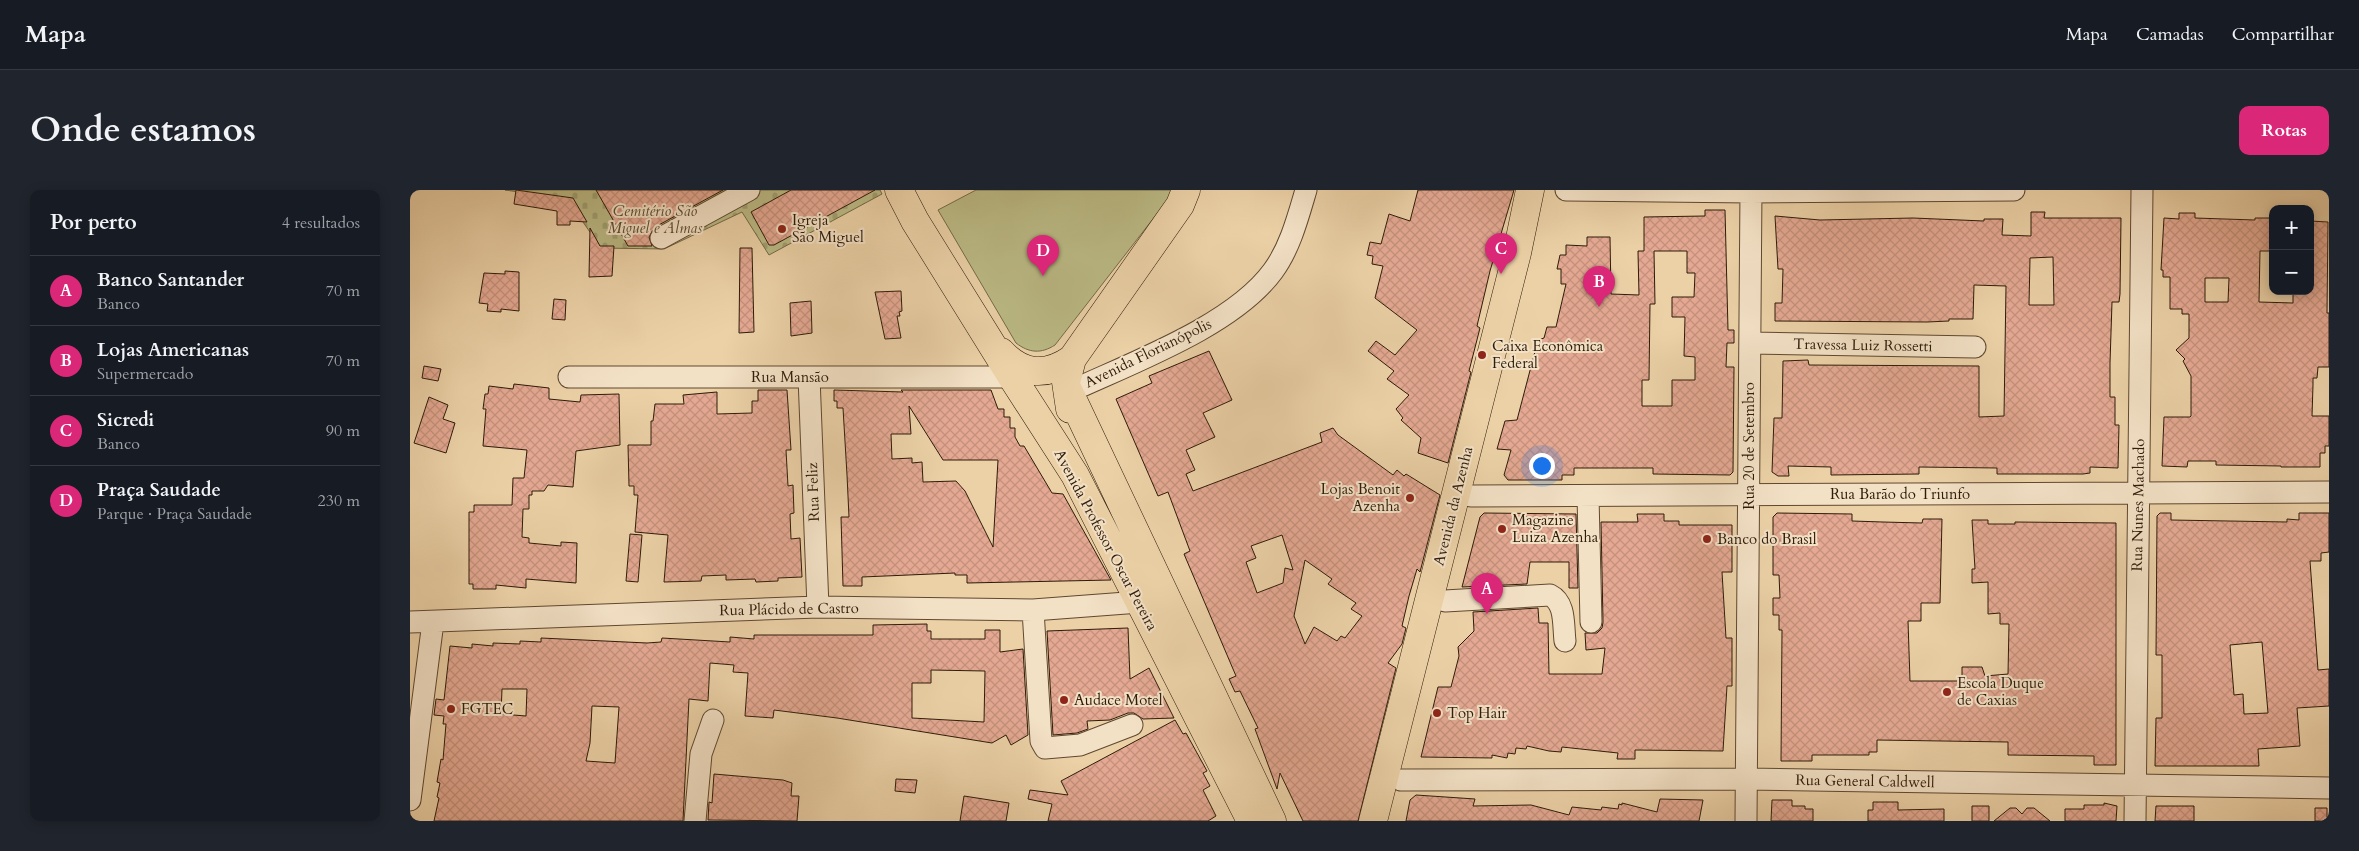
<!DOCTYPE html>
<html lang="pt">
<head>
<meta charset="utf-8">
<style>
  :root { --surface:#171b24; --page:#20242c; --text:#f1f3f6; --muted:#9ea1a6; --line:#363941; --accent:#db2777 }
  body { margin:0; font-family:Cardo,serif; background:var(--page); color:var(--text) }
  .controls { position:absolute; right:15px; top:15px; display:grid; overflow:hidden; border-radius:10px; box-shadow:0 2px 12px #0003 }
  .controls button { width:45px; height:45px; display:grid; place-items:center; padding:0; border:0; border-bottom:1px solid var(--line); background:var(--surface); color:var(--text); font:25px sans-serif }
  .you { position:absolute; left:1131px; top:275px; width:18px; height:18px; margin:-12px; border:4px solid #fff; border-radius:50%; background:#1a73e8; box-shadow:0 0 0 8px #1a73e833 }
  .badge { display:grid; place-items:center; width:32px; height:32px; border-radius:50%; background:var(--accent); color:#fff; font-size:16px; font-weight:700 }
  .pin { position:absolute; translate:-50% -41px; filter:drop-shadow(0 1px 2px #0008) }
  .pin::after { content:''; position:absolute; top:26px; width:18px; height:15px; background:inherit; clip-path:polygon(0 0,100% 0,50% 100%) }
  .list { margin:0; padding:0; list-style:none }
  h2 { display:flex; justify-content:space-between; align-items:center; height:65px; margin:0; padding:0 20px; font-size:21px }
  h2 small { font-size:16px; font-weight:400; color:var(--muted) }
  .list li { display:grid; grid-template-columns:32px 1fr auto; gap:15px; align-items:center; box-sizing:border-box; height:70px; padding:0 20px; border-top:1px solid var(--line) }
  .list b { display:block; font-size:19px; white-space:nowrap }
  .list p { margin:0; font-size:16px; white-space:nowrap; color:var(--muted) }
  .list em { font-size:16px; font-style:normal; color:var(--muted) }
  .map { position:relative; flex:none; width:1919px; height:631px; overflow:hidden; border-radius:10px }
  header { display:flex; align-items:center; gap:30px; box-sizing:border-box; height:70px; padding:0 25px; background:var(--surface); border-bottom:1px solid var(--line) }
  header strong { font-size:24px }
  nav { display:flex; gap:28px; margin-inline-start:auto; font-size:18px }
  .intro { display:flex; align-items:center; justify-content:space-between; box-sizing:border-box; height:120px; padding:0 30px }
  h1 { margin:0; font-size:35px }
  .button { padding:12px 22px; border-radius:10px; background:var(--accent); color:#fff; font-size:18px; font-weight:700 }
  main { display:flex; gap:30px; padding:0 30px }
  aside { flex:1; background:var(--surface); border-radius:10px; box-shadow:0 2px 12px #0003 }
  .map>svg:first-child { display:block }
  .green { fill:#bbba85; stroke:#746a47 }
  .cemetery { fill:url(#cemetery-stones); stroke:#746a47 }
  .building { fill:url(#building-cross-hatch); stroke:#2e1b09; fill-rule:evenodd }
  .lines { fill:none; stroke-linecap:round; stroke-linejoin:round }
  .minor-casing { stroke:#5e4830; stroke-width:23 }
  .major-casing { stroke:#2e1b09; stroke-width:29 }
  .minor { stroke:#f3e1c6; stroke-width:21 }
  .major { stroke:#ecd1a7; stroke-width:28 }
  .poi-dot { fill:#8f2418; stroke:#f3e1c6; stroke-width:2 }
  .labels { text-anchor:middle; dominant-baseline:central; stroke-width:4; stroke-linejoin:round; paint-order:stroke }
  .park-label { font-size:15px; font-style:italic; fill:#584b2e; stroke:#f3e1c6 }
  .poi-label { font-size:15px; fill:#2e1b09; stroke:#f3e1c6; text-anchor:start }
  .street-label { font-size:15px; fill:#2e1b09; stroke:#f3e1c6 }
</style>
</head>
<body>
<header>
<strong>Mapa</strong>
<nav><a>Mapa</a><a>Camadas</a><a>Compartilhar</a></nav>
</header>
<div class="intro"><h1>Onde estamos</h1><a class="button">Rotas</a></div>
<main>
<aside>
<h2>Por perto<small>4 resultados</small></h2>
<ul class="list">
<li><span class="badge">A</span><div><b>Banco Santander</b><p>Banco</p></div><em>70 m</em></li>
<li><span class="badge">B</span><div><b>Lojas Americanas</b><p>Supermercado</p></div><em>70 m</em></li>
<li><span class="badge">C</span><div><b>Sicredi</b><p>Banco</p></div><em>90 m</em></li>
<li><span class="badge">D</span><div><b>Praça Saudade</b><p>Parque · Praça Saudade</p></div><em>230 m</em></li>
</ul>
</aside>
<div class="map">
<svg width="1919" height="631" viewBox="0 0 1919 631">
  <defs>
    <pattern id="cemetery-stones" width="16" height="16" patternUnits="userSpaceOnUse" patternTransform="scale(1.25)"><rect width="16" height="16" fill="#bbba85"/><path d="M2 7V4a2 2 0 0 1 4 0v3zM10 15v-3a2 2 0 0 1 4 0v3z" fill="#a19f72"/></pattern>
    <pattern id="building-cross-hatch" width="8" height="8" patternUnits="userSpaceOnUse" patternTransform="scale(1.25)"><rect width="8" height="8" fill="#e5a993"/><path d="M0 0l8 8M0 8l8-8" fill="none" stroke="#c5917d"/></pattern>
  </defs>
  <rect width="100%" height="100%" fill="#ecd1a7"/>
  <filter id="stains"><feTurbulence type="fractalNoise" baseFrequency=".004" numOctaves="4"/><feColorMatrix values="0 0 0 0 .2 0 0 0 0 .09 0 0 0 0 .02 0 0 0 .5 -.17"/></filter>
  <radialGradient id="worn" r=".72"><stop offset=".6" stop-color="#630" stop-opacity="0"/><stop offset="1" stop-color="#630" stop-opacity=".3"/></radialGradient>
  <path class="green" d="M566,0H763L760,7L645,155C631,164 619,163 606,153L528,20Z"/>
  <path class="cemetery" d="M95,0H470L472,4L359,65L332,22L254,59L191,58L157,9Z"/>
  <path class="building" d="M106,0L163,8L177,32L160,31V35H147V21L104,14Z
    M186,0H313L245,37L239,47L242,56H218Z
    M381,0H465L364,55H359L341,22Z
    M1008,0H1104L1080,81L1067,136L1070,138L1059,181L1061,182L1038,273L1008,263L1011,248L991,230L993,228L986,219L999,205L977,189L984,181L958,161L966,151L985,165L1007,140L965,108L973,76L962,74L963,66L957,65L960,52L971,54L979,24L1000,31Z
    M1295,20H1315L1318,140H1324V153H1317L1316,177H1324L1323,282L1320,285L1243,284V278H1164V285H1152V290H1098L1094,285L1101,260L1087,259L1095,231L1107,230L1128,150L1134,148L1137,137H1146L1156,94H1151V79H1147L1150,65H1156V55L1177,56V47H1200L1201,104L1229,105L1228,61H1234V27L1295,26ZM1244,61H1277V83H1285L1284,107H1262V127H1275L1274,166L1285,167V190H1262V216H1232V190H1239L1240,114H1245Z
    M1621,22H1635L1634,28H1711L1710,104L1709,112H1702L1700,173V207H1705V235H1709L1708,278L1680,277V283L1673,284H1587V278L1509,277V284L1421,285V277L1378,276L1379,286H1368L1362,282L1364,228H1372L1373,171L1398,170L1399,175L1569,176V227L1594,226L1596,96L1564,95L1563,129H1539V131L1517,132L1365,131V113H1372L1373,79H1368L1365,26L1410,30L1503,28L1574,31V29H1593L1592,45L1621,46ZM1643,67L1644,115H1619L1620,68Z
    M1769,23H1785V28L1845,30V28H1863V61H1850L1849,112L1883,113V101H1900V31L1918,32L1917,123H1919V177H1908L1907,188H1903V195L1902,226H1919V256H1915V263H1910V277H1871V276L1806,275V271H1778L1777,277L1752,276L1754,227H1780L1781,226V186L1773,171L1775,169L1766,160L1779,148V124H1772V119H1760V87H1753V80H1751L1754,28L1769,29ZM1795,88H1819L1818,112H1795Z
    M180,38L190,56H204L202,86L179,87Z
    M330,58H342L344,142L329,143Z
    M95,81L109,82V121L91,119V122L77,121L78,114L69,113L74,83L95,84Z
    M491,101L492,121L489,122L490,126H487L491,148L475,149L465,102Z
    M144,109L156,110L155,130L142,129Z
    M401,111L402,143L381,146L380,113Z
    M799,161L822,210L793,223L805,247L776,260L785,280L776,284L783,301L912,252L910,243L923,238L928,245L983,285L987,280L994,286L996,284L1030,305L1010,382L1007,379L999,406L992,436L996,438L992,454L978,473L986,478L948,631H893L870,583L867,599L845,539L848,538L830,501L825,502L819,489L826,486L774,364L780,361L758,302L748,306L706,209L742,193L739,186ZM872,345L883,380L875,378L873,393L847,403L836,372L846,368L841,356ZM895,370L922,389L918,394L946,413L941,419L952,426L935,448L931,446L927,451L904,437L895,454L884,426Z
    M14,176L31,179L28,191L12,188Z
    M104,194L139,198V209L170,212L171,205L209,204L210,255L166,261L163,297L138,295L134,301H122V305H119V319H113L112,347L119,348V353L151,356V352L167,353L166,393L116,389V398L86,395V399H63V394H59V322H64V315H102L103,288H114L117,260L73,256L76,219H73L75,204H78L79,196L103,199Z
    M348,200H377L381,260H376L378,296L383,295L384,323L380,324L381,349L390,348L392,387L368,388V391L346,392L345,389L316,390V385L292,386L291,391L254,392L258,345L225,342L228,305H224V296H219L218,255H241V231H243L245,214H274L273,205L307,202V224L342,223V211H348Z
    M424,200L493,202L491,200H581L588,219H594V227H600V238H605V247L610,256H614L642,303L653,304L701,390L557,393V385H545V383L452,387V396H433L431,327H439L437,285L433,218H427V211H424ZM499,216L533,270H588L583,357L555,301L546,291L513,292L512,272L502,273V268L482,269L481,244H501Z
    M19,207L38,215L33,229L45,233L36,263L4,253Z
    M1074,323L1166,324L1168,398H1159V372H1120L1117,394L1052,397L1070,327Z
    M1367,323L1442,324V331L1473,332L1512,333L1513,329H1532L1530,413H1511V431H1498L1500,491H1552V477H1572L1575,486L1598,484L1599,434H1590V423L1578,424V392L1562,393V379H1565L1562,330H1578V334H1605V332L1706,333V575H1684V566L1598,565V552L1467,550V562H1459V565H1402V571H1371L1372,440H1369V425H1363V408H1370L1369,385H1363V327Z
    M1750,323H1761V330L1877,332V329L1889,330V323H1919V362L1911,363V371H1900L1908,480L1919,479V516L1887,518L1890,556L1848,559L1849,576H1745L1746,528H1752V465H1746L1747,326ZM1852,452L1858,523L1834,524L1833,504L1824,505L1820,455Z
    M1227,324H1254V331H1269V335H1322V382H1312L1316,448H1322V496H1317L1313,561L1225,560V569H1207L1208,563L1152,557L1151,562L1139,561L1117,556L1116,559L1106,558L1105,564L1098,563L1097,568L1082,565V568L1011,567L1028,497H1041L1049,466L1048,457L1064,441L1063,422L1128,418L1129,433H1138L1139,484H1192L1195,458L1176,460L1175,443H1187L1192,438L1193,432L1191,332H1228Z
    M220,344L232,345L228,392L216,391Z
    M517,434V441H521V449H575V440H590V462L613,459L618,545L601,555L596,545L582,553L427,528L364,520L363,528L335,526L338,483L323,482L324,475L300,473L298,511L279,509L273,631H24L29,608L27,607L30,593L27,592L31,569L33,570L36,534H33L34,526L24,525L26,509L34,510L40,456L62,458V454L83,456V453L110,454V451L131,452V448L237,453L251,452L252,448L320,452V447L344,449V445H463V435ZM521,480L575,481L574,532L502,528V493H521ZM92,499H117L116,526L91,524ZM182,516L209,517L205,573L176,571L180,553Z
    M718,438L720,489L739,478L764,528L733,529L724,523H718L700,530L677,531L678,539L667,543L643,545L637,441Z
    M765,530L773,544L776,543L797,581L793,583L800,596L793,600L806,626L798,631H638L642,614L618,609L620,600L658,605L651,591Z
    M304,584L373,590L382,593L381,606H389L387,631L298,630L299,612L302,613Z
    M486,589L507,590L505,603L485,601Z
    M1006,605L1065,609L1063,616L1121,615L1159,625L1162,617L1191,620L1192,617L1208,619L1209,614L1212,615V613L1247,622L1250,609L1293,610L1289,631H996L1000,610Z
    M554,606L599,613L596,631H550Z
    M1362,610H1382V616H1395V619H1403V631H1361Z
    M1463,612H1488V620L1534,619V631H1458V620H1463Z
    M1694,613L1707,616L1706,631H1655V619H1674V615H1694Z
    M1562,616H1579V631H1562Z
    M1746,616H1784V631H1745Z
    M1600,618H1606L1612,624L1617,618H1624L1640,631H1584Z
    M1905,618H1917V631H1905Z"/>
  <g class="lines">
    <defs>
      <path id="minor" d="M1156,0L1341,2L1604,0
        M251,48L339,0
        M1340,153L1565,157
        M159,187H602
        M399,187L408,417
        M659,202C721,173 823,136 863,81C880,58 888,27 896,0
        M1061,306L1919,302
        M1178,306L1181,432
        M1035,411L1140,405C1156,413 1153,435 1155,451
        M623,420L631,551L635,558L670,555L722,535
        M0,432L408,417L623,420L743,411
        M991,590L1336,589L1919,598
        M0,610L23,432
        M285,631L291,564L303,530
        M1336,631L1341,0
        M1725,631L1732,0"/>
      <path id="major" d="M489,0L505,31L602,187L665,285L841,631
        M591,162C612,185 636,187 662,169
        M659,202L862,631
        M660,219L656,192L662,169L770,15L776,0
        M963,631L1107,63L1120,0"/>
    </defs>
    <use href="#minor" class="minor-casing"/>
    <use href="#major" class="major-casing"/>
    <use href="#minor" class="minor"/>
    <use href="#major" class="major"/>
  </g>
  <g class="poi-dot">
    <circle cx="372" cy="39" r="5"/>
    <circle cx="1072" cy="165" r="5"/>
    <circle cx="1000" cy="308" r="5"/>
    <circle cx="1092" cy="339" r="5"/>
    <circle cx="1297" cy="349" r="5"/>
    <circle cx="1537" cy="502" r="5"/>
    <circle cx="654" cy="510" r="5"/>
    <circle cx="41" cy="519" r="5"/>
    <circle cx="1027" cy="523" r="5"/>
  </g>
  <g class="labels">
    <g class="park-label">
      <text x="245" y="21">Cemitério São<tspan x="245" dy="17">Miguel e Almas</tspan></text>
    </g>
    <g class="poi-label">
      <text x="382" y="30">Igreja<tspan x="382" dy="17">São Miguel</tspan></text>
      <text x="1082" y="156">Caixa Econômica<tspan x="1082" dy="17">Federal</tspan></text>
      <text x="990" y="299" text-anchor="end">Lojas Benoit<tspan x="990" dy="17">Azenha</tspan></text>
      <text x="1102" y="330">Magazine<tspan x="1102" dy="17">Luiza Azenha</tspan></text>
      <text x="1307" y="349">Banco do Brasil</text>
      <text x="1547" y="493">Escola Duque<tspan x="1547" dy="17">de Caxias</tspan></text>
      <text x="664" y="510">Audace Motel</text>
      <text x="51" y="519">FGTEC</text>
      <text x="1037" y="523">Top Hair</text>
    </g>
    <g class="street-label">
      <text transform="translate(1453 155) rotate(1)">Travessa Luiz Rossetti</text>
      <text transform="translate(738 163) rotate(-26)">Avenida Florianópolis</text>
      <text x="380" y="187">Rua Mansão</text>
      <text transform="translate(1339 256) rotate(-90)">Rua 20 de Setembro</text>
      <text transform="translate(403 302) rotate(-92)">Rua Feliz</text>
      <text x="1490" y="304">Rua Barão do Triunfo</text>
      <text transform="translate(1728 315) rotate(-89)">Rua Nunes Machado</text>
      <text transform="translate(1043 316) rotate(-76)">Avenida da Azenha</text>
      <text transform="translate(696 350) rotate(62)">Avenida Professor Oscar Pereira</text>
      <text transform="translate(379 419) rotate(-1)">Rua Plácido de Castro</text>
      <text transform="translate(1455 591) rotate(1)">Rua General Caldwell</text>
    </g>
  </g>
  <rect width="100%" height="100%" filter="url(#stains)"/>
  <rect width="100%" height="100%" fill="url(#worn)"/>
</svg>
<div class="controls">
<button>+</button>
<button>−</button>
</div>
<div class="you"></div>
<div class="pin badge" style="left:1077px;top:424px">A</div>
<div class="pin badge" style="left:1189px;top:117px">B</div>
<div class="pin badge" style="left:1091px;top:84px">C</div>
<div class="pin badge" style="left:633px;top:86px">D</div>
</div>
</main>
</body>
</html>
